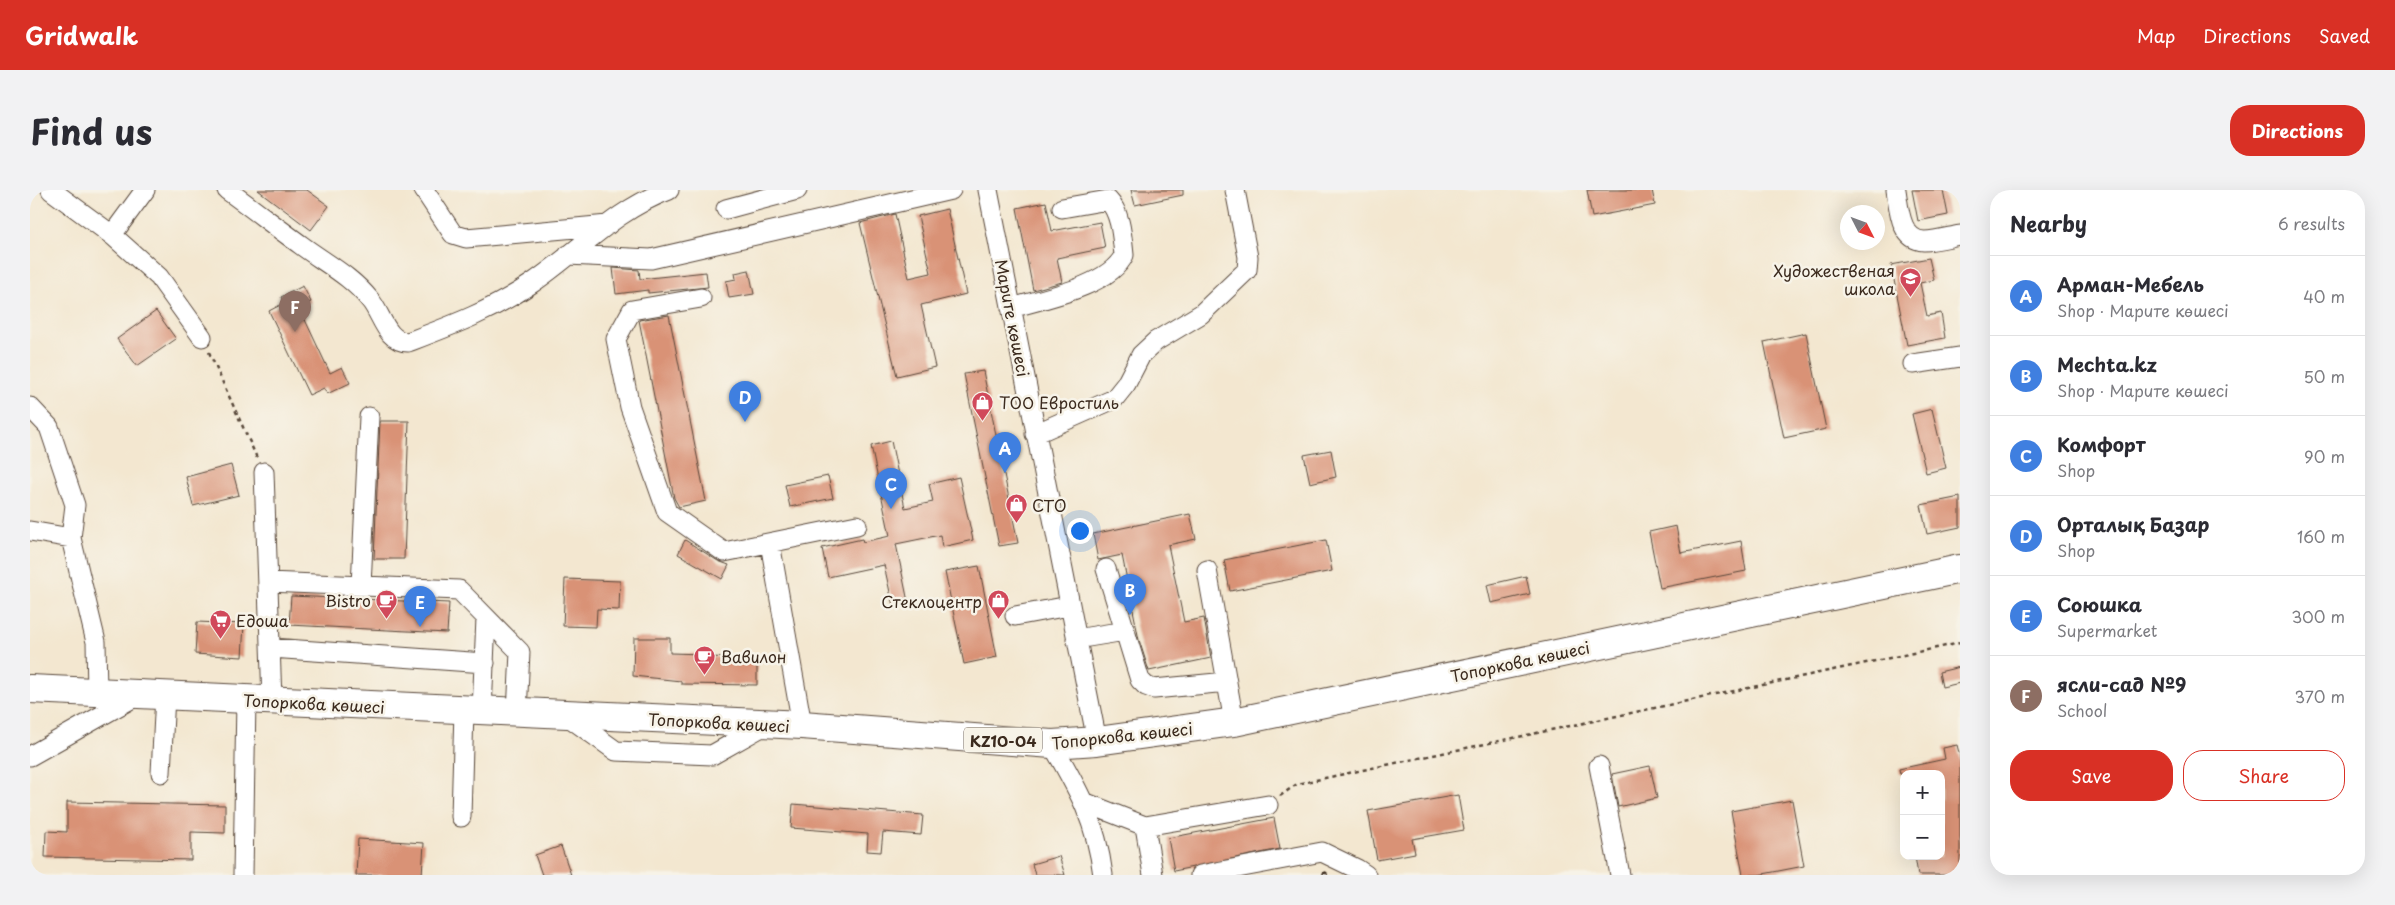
<!DOCTYPE html>
<html lang="en">
<head>
<meta charset="utf-8">
<style>
  :root { --surface:#fff; --page:#f2f2f3; --text:#2b2b33; --muted:#7c7c81; --line:#e1e1e2; --accent:#d93025 }
  body { margin:0; font-family:"Playpen Sans",sans-serif; background:var(--page); color:var(--text) }
  .controls { position:absolute; right:15px; bottom:15px; display:grid; overflow:hidden; border-radius:10px; box-shadow:0 5px 20px #0002 }
  .controls button { width:45px; height:45px; display:grid; place-items:center; padding:0; border:0; border-bottom:1px solid var(--line); background:var(--surface); color:var(--text); font:25px sans-serif }
  .compass { position:absolute; left:1810px; top:15px; width:45px; height:45px; border-radius:50%; background:var(--surface); box-shadow:0 5px 20px #0002; rotate:132deg }
  .you { position:absolute; left:1049px; top:340px; width:18px; height:18px; margin:-12px; border:4px solid #fff; border-radius:50%; background:#1a73e8; box-shadow:0 0 0 8px #1a73e833 }
  .badge { display:grid; place-items:center; width:32px; height:32px; border-radius:50%; background:var(--accent); color:#fff; font-size:16px; font-weight:700 }
  .pin { position:absolute; translate:-50% -41px; filter:drop-shadow(0 1px 2px #0008) }
  .pin::after { content:''; position:absolute; top:26px; width:18px; height:15px; background:inherit; clip-path:polygon(0 0,100% 0,50% 100%) }
  .list { margin:0; padding:0; list-style:none }
  h2 { display:flex; justify-content:space-between; align-items:center; height:65px; margin:0; padding:0 20px; font-size:21px }
  h2 small { font-size:16px; font-weight:400; color:var(--muted) }
  .list li { display:grid; grid-template-columns:32px 1fr auto; gap:15px; align-items:center; box-sizing:border-box; height:80px; padding:0 20px; border-top:1px solid var(--line) }
  .list b { display:block; font-size:19px; white-space:nowrap }
  .list p { margin:0; font-size:16px; white-space:nowrap; color:var(--muted) }
  .list em { font-size:16px; font-style:normal; color:var(--muted) }
  .actions { display:flex; gap:10px; padding:15px 20px }
  .actions a { flex:1; padding:11px 0; border:1px solid var(--accent); border-radius:20px; text-align:center; font-size:18px; color:var(--accent) }
  .actions .main { background:var(--accent); color:#fff }
  .map { position:relative; flex:none; width:1930px; height:685px; overflow:hidden; border-radius:20px }
  header { display:flex; align-items:center; gap:30px; box-sizing:border-box; height:70px; padding:0 25px; background:var(--accent); color:#fff }
  header strong { font-size:24px }
  nav { display:flex; gap:28px; margin-inline-start:auto; font-size:18px }
  .intro { display:flex; align-items:center; justify-content:space-between; box-sizing:border-box; height:120px; padding:0 30px }
  h1 { margin:0; font-size:35px }
  .button { padding:12px 22px; border-radius:20px; background:var(--accent); color:#fff; font-size:18px; font-weight:700 }
  main { display:flex; gap:30px; padding:0 30px }
  aside { flex:1; background:var(--surface); border-radius:20px; box-shadow:0 5px 20px #0002 }
  .map>svg:first-child { display:block }
  .building { fill:#d99276 }
  .lines { fill:none; stroke-linecap:round; stroke-linejoin:round }
  .minor-casing { stroke:#574639; stroke-width:21 }
  .highway-casing { stroke:#574639; stroke-width:30 }
  .path { stroke:#574639; stroke-width:2.5; stroke-dasharray:4 4; stroke-linecap:butt }
  .minor { stroke:#fff; stroke-width:19 }
  .highway { stroke:#fff; stroke-width:28 }
  .rail-casing { stroke:#3b2a1e; stroke-width:5.5 }
  .rail { stroke:#f7f3e8; stroke-width:4; stroke-dasharray:11; stroke-linecap:butt }
  .labels { text-anchor:middle; dominant-baseline:central; stroke-width:5; stroke-linejoin:round; paint-order:stroke }
  .shield { fill:#f7f3e8; stroke:#73665b; stroke-width:1 }
  .shield-label { font-size:15px; font-weight:bold; fill:#3b2a1e }
  .poi-label { font-size:16px; fill:#3b2a1e; stroke:#f7f3e8; text-anchor:start }
  .street-label { font-size:16px; fill:#3b2a1e; stroke:#f7f3e8 }
</style>
</head>
<body>
<header>
<strong>Gridwalk</strong>
<nav><a>Map</a><a>Directions</a><a>Saved</a></nav>
</header>
<div class="intro"><h1>Find us</h1><a class="button">Directions</a></div>
<main>
<div class="map">
<svg width="1930" height="685" viewBox="0 0 1930 685">
  <rect width="100%" height="100%" fill="#f7f3e8"/>
  <filter id="ink" filterUnits="userSpaceOnUse"><feTurbulence type="fractalNoise" baseFrequency=".02" numOctaves="2"/><feDisplacementMap in="SourceGraphic" scale="10" xChannelSelector="R" yChannelSelector="G"/><feConvolveMatrix kernelMatrix="1 2 1 2 8 2 1 2 1" color-interpolation-filters="sRGB"/></filter>
  <filter id="wash" filterUnits="userSpaceOnUse"><feTurbulence type="fractalNoise" baseFrequency=".0096" numOctaves="4" result="noise"/><feDisplacementMap in="SourceGraphic" scale="20" xChannelSelector="R" yChannelSelector="G"/><feGaussianBlur stdDeviation="1.12" result="paint"/><feColorMatrix in="noise" values="0 0 0 0 0 0 0 0 0 0 0 0 0 0 0 0 0 1.4 0 .05"/><feComposite in="paint" operator="in"/></filter>
  <g filter="url(#wash)">
    <rect width="100%" height="100%" fill="#f3e7d0"/>
    <g id="blocks">
      <path class="building" d="M228,0H277L299,16L281,40Z
        M1101,0H1153V5L1105,15Z
        M1557,0H1622L1625,15L1562,27Z
        M1882,0H1913L1918,25L1888,31Z
        M1016,12L1022,41L1070,32L1075,58L1027,68L1032,92L1003,100L987,18Z
        M917,19L936,104L891,115L905,177L867,186L830,33L865,24L879,88L901,83L888,26Z
        M1899,68L1904,90L1890,93L1897,126L1911,123L1915,148L1877,155L1861,75Z
        M583,78L609,80L610,89L676,82L678,97L618,103V100L586,104Z
        M719,80L724,104L699,108L696,91L706,89L705,83Z
        M273,96L281,112L269,117L300,183L312,177L320,193L297,204L294,198L279,205L239,121L254,113L251,107Z
        M126,121L146,149L107,176L87,149Z
        M639,125L676,311L649,317L644,308L609,130Z
        M1776,143L1796,239L1754,248L1734,152Z
        M953,181L988,353L969,356L934,184Z
        M1902,219L1916,278L1896,283L1882,224Z
        M350,231H379L374,369H344Z
        M861,251L875,318L903,312L899,294L929,287L943,350L912,357L910,345L866,354L878,412L863,416L854,375L798,387L792,358L832,349L833,352L860,346L841,256Z
        M1301,260L1306,287L1280,293L1274,265Z
        M201,275L209,305L163,316L156,287Z
        M798,286L803,308L760,317L755,295Z
        M1930,307V337L1897,344L1891,315Z
        M1160,324L1166,349L1138,355L1154,432L1174,428L1181,468L1119,481L1109,450L1092,365L1068,370L1063,344Z
        M1646,336L1651,363L1711,351L1716,381L1630,398L1619,342Z
        M655,350L688,371L699,375L692,389L648,364Z
        M1296,350L1302,381L1200,401L1194,370Z
        M949,376L967,467L934,474L915,382Z
        M1496,386L1500,404L1461,413L1457,395Z
        M535,389L590,391L589,420L567,419L566,437L533,436Z
        M261,406L419,413L417,443L259,435Z
        M167,432L214,434L212,467L165,464Z
        M604,448H640V463L674,464V467L727,468V495L651,494V491L603,486Z
        M1930,477V493L1912,497L1909,482Z
        M1927,555L1930,567V685H1888L1885,666H1911V584H1870L1869,579L1915,569L1913,558Z
        M1620,576L1627,608L1588,617L1582,584Z
        M1428,605L1434,640L1382,649L1385,663L1347,670L1338,621Z
        M1762,610L1774,676L1728,685H1713L1701,621Z
        M37,612L195,615V643L161,642V670L15,667L16,641L37,642Z
        M763,614L893,625L891,645L853,642L851,662L837,661L838,644L761,638Z
        M1244,628L1250,659L1144,681L1138,648Z
        M328,649L394,653L392,685H326Z
        M531,656L541,685H512L505,665Z
        M1029,666L1035,685H1005L1002,674Z"/>
    </g>
  </g>
  <g filter="url(#ink)">
    <use href="#blocks" fill-opacity="0" stroke="#574639" stroke-width="1"/>
    <g class="lines">
      <defs>
        <path id="minor" d="M21,0L82,45L129,87L172,147
          M197,0C222,18 246,37 271,55C295,73 321,86 340,110C352,124 356,152 378,152C423,135 461,121 501,94C547,63 586,19 639,0
          M394,0L423,44L436,48L578,35
          M958,0L1067,551
          M1866,0C1869,18 1870,50 1894,51C1906,51 1919,47 1930,45
          M696,19L767,0
          M82,45L115,0
          M538,65L621,69L921,0
          M671,108L602,120L586,149L600,217L637,322L694,362L827,335
          M981,118C1012,109 1080,96 1094,65C1092,47 1091,23 1078,10L1032,18
          M1883,174L1930,167
          M0,217L19,237L45,315L41,348L66,452L67,502
          M1005,244L1084,209L1096,194L1111,165L1126,151L1171,124L1217,80L1218,67L1205,0
          M234,282L242,511
          M0,341L41,348
          M740,353L772,535
          M1076,379L1110,490L1116,496L1124,499L1197,492
          M1177,380L1204,532
          M238,392L429,400L490,462L487,523
          M331,396L339,227
          M985,426L1039,416
          M1046,449L1095,441
          M241,458L455,473
          M452,521L456,428
          M536,525L586,561L682,565L737,534
          M1022,554C1049,601 1066,630 1073,685
          M0,566L108,505
          M1569,576L1590,685
          M131,583L135,505
          M1054,612L1115,636L1238,615
          M431,627L434,520
          M1115,636L1123,685
          M213,685L216,510
          M1170,685L1292,662L1327,679L1336,685"/>
        <path id="highway" d="M0,499L772,535L1022,554L1067,551L1204,532L1930,379"/>
      </defs>
      <use href="#minor" class="minor-casing"/>
      <use href="#highway" class="highway-casing"/>
      <path class="path" d="M179,162L227,268
        M1250,606L1267,594L1930,453"/>
      <use href="#minor" class="minor"/>
      <use href="#highway" class="highway"/>
      <defs>
        <path id="rail" d="M1295,684V685"/>
      </defs>
      <use href="#rail" class="rail-casing"/>
      <use href="#rail" class="rail"/>
    </g>
  </g>
  <defs>
    <symbol id="school-pin" viewBox="-11 -11 22 30"><path d="M0 17L-7.5 6A9.5 9.5 0 1 1 7.5 6Z" fill="#d1495b" stroke="#f7f3e8"/><path d="M0-5L7-2L0 1L-7-2ZM-4 1L0 2.5L4 1V4Q0 6-4 4Z" fill="#fff"/></symbol>
    <symbol id="shop-pin" viewBox="-11 -11 22 30"><path d="M0 17L-7.5 6A9.5 9.5 0 1 1 7.5 6Z" fill="#d1495b" stroke="#f7f3e8"/><path d="M-5-2.5h2.3a2.7 3.5 0 0 1 5.4 0H5L5.5 6h-11ZM-1.5-2.5h3a1.5 2.3 0 0 0-3 0Z" fill="#fff"/></symbol>
    <symbol id="cafe-pin" viewBox="-11 -11 22 30"><path d="M0 17L-7.5 6A9.5 9.5 0 1 1 7.5 6Z" fill="#d1495b" stroke="#f7f3e8"/><path d="M-5.5-4.5H6V0H3Q3 3.5 0 3.5H-2.5Q-5.5 3.5-5.5 0ZM3-3.2v2h1.7v-2ZM-6 4.5H4V6H-6Z" fill="#fff"/></symbol>
    <symbol id="supermarket-pin" viewBox="-11 -11 22 30"><path d="M0 17L-7.5 6A9.5 9.5 0 1 1 7.5 6Z" fill="#d1495b" stroke="#f7f3e8"/><path d="M-6-5.5h2.5l.6 2H6L4.5 2H-2.5L-4.4-4H-6ZM-1.5 3.2a1.3 1.3 0 1 0 .1 0ZM3 3.2a1.3 1.3 0 1 0 .1 0Z" fill="#fff"/></symbol>
  </defs>
  <g fill-rule="evenodd">
    <use href="#school-pin" x="1868" y="76" width="25" height="34"/>
    <use href="#shop-pin" x="940" y="200" width="25" height="34"/>
    <use href="#shop-pin" x="974" y="302" width="25" height="34"/>
    <use href="#cafe-pin" x="344" y="398" width="25" height="34"/>
    <use href="#shop-pin" x="956" y="398" width="25" height="34"/>
    <use href="#supermarket-pin" x="178" y="418" width="25" height="34"/>
    <use href="#cafe-pin" x="662" y="454" width="25" height="34"/>
  </g>
  <g class="labels">
    <rect class="shield" x="934" y="537.5" width="78" height="25" rx="4"/>
    <g class="shield-label">
      <text x="973" y="550">KZ10-04</text>
    </g>
    <g class="poi-label">
      <text x="1865" y="80" text-anchor="end">Художественая<tspan x="1865" dy="18">школа</tspan></text>
      <text x="969" y="212">ТОО Евростиль</text>
      <text x="1002" y="315">СТО</text>
      <text x="341" y="410" text-anchor="end">Bistro</text>
      <text x="952" y="411" text-anchor="end">Стеклоцентр</text>
      <text x="206" y="430">Едоша</text>
      <text x="691" y="466">Вавилон</text>
    </g>
    <g class="street-label">
      <text transform="translate(983 128) rotate(79)">Марите көшесі</text>
      <text transform="translate(1490 471) rotate(-12)">Топоркова көшесі</text>
      <text transform="translate(284 513) rotate(3)">Топоркова көшесі</text>
      <text transform="translate(689 532) rotate(3)">Топоркова көшесі</text>
      <text transform="translate(1092 545) rotate(-6)">Топоркова көшесі</text>
    </g>
  </g>
</svg>
<div class="controls">
<button>+</button>
<button>−</button>
</div>
<svg class="compass" viewBox="-18 -18 36 36"><path d="M0-13l5 13h-10z" fill="#e53935"/><path d="M0 13l5-13h-10z" fill="#7c7c81"/></svg>
<div class="you"></div>
<div class="pin badge" style="left:975px;top:283px;background:#3f7fe0">A</div>
<div class="pin badge" style="left:1100px;top:425px;background:#3f7fe0">B</div>
<div class="pin badge" style="left:861px;top:319px;background:#3f7fe0">C</div>
<div class="pin badge" style="left:715px;top:232px;background:#3f7fe0">D</div>
<div class="pin badge" style="left:390px;top:437px;background:#3f7fe0">E</div>
<div class="pin badge" style="left:265px;top:142px;background:#8d6e63">F</div>
</div>
<aside>
<h2>Nearby<small>6 results</small></h2>
<ul class="list">
<li><span class="badge" style="background:#3f7fe0">A</span><div><b>Арман-Мебель</b><p>Shop · Марите көшесі</p></div><em>40 m</em></li>
<li><span class="badge" style="background:#3f7fe0">B</span><div><b>Mechta.kz</b><p>Shop · Марите көшесі</p></div><em>50 m</em></li>
<li><span class="badge" style="background:#3f7fe0">C</span><div><b>Комфорт</b><p>Shop</p></div><em>90 m</em></li>
<li><span class="badge" style="background:#3f7fe0">D</span><div><b>Орталық Базар</b><p>Shop</p></div><em>160 m</em></li>
<li><span class="badge" style="background:#3f7fe0">E</span><div><b>Союшка</b><p>Supermarket</p></div><em>300 m</em></li>
<li><span class="badge" style="background:#8d6e63">F</span><div><b>ясли-сад №9</b><p>School</p></div><em>370 m</em></li>
</ul>
<div class="actions"><a class="main">Save</a><a>Share</a></div>
</aside>
</main>
</body>
</html>
